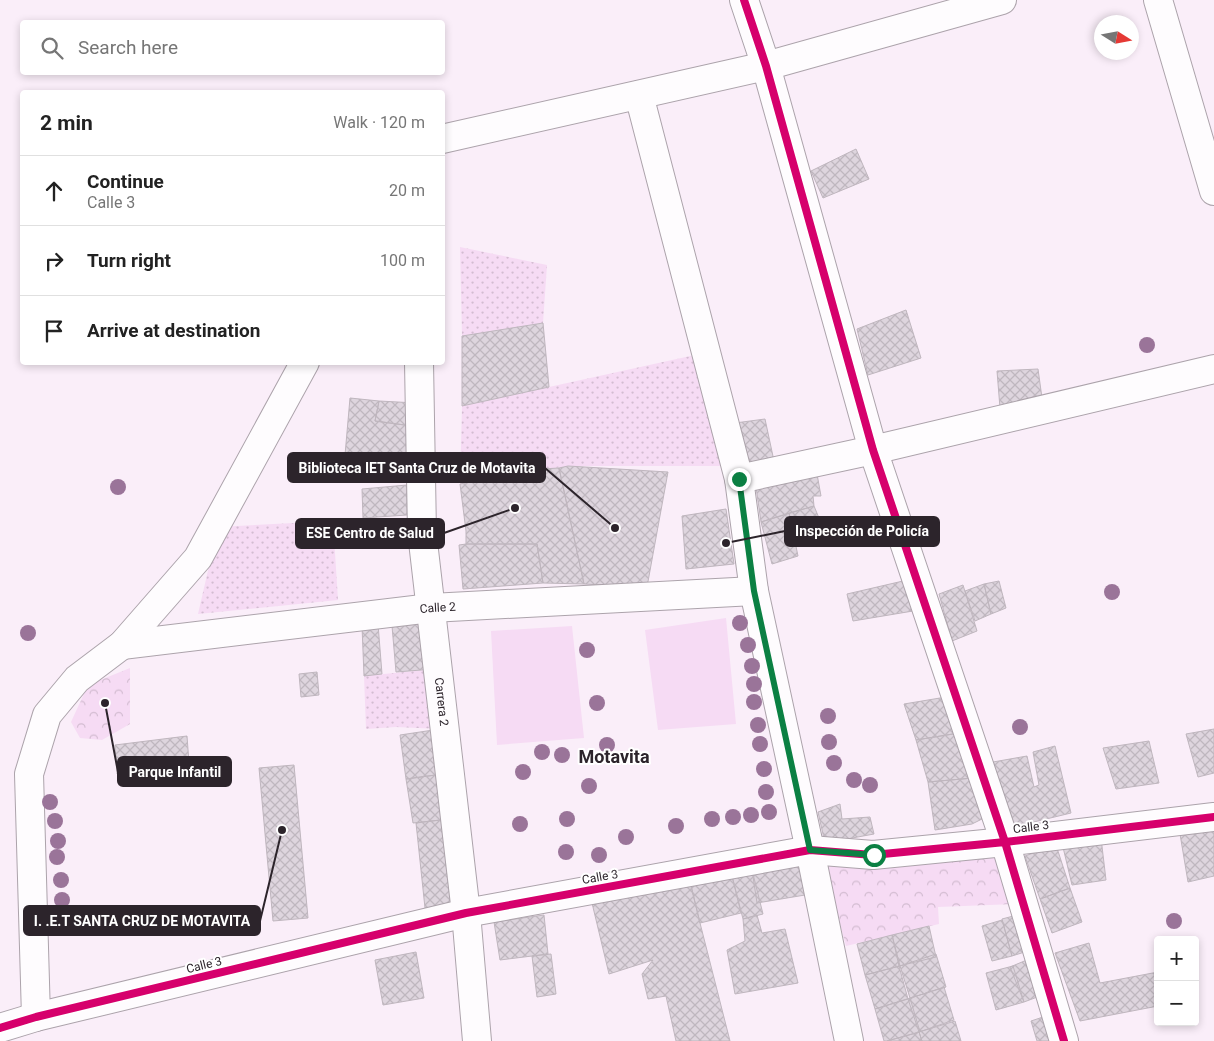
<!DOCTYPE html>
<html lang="en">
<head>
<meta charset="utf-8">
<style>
  :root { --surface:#fff; --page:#f2f2f2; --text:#222; --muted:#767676; --line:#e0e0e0 }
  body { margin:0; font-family:Roboto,sans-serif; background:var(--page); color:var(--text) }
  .controls { position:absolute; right:15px; bottom:15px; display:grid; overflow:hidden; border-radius:5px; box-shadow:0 2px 8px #0003 }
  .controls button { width:45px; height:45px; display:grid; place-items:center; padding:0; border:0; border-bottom:1px solid var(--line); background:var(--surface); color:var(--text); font:25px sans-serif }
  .compass { position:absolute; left:1094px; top:15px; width:45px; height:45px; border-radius:50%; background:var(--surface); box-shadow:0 2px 8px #0003; rotate:101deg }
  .stop { position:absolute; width:15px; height:15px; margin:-11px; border:4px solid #0b8043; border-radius:50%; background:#fff }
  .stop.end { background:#0b8043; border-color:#fff; box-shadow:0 1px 5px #0008 }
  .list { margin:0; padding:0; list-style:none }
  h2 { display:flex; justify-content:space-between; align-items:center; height:65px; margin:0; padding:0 20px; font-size:21px }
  h2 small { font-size:16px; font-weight:400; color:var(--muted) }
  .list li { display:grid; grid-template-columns:32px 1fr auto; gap:15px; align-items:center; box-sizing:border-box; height:70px; padding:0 20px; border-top:1px solid var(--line) }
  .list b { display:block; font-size:19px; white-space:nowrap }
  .list p { margin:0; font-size:16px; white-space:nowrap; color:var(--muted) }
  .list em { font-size:16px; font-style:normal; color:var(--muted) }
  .icon { flex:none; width:28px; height:28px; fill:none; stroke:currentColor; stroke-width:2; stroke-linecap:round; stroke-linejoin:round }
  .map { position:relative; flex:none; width:1214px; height:1041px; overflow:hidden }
  .search { position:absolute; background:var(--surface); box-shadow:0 2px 8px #0003; left:20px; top:20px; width:425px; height:55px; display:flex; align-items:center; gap:12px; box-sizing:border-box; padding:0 18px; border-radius:5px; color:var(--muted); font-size:19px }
  .panel { position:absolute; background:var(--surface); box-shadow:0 2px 8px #0003; left:20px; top:90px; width:425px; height:275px; border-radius:5px }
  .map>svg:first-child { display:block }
  .grass { fill:url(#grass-dots) }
  .park { fill:url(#park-crowns) }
  .pitch { fill:#f6dbf4 }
  .building { fill:url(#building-cross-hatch); stroke:#bfb6be }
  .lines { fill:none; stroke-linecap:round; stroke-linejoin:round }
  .minor-casing { stroke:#aca3ab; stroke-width:30 }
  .tertiary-casing { stroke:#aca3ab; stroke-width:30 }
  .minor { stroke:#fefcfe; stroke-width:28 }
  .tertiary { stroke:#fefcfe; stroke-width:28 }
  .cycleway-casing { stroke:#fff; stroke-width:11 }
  .cycleway { stroke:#d6006c; stroke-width:8 }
  .tree { fill:#9a7499 }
  .route { stroke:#0b8043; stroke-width:6 }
  .labels { text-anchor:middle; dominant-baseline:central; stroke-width:4; stroke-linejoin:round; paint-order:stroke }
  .street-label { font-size:12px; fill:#2c242b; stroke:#fff }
  .district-label { font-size:18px; font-weight:bold; fill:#2c242b; stroke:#fff }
  .leader { fill:none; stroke:#2c242b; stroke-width:2 }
  .callout-dot { fill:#2c242b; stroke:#fff; stroke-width:2 }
  .callout { fill:#2c242b; stroke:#2c242b; stroke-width:2 }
  .callout-label { font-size:14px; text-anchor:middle; font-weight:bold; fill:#fff }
</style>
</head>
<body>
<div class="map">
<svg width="1214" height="1041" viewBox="0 0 1214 1041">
  <defs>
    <pattern id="grass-dots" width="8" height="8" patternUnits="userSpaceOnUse" patternTransform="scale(1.25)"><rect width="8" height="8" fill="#f6dbf4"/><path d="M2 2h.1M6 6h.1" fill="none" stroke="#d3bcd1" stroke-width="1.8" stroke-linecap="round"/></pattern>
    <pattern id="park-crowns" width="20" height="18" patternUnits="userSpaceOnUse" patternTransform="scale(1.25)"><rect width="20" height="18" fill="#f6dbf4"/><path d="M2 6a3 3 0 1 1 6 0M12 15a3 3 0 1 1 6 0" fill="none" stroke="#d3bcd1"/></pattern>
    <pattern id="building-cross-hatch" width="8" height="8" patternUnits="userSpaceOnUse" patternTransform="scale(1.25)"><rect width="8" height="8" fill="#ded5de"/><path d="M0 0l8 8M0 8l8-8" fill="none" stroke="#bfb7bf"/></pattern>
  </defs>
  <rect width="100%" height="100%" fill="#faeef9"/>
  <path class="grass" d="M460,247L547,265L543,323L462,336Z
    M704,353L731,466H568L460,484L462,406Z
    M333,521L338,600L198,614L218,527Z
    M434,669L440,729L396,727L366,729L364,676Z"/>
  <path class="park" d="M130,668V724L102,740L80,738L71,722L88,685Z
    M999,853L1015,904L938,907L939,924L846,946L822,858Z"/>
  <path class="pitch" d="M726,618L736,724L658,730L645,630Z
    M572,626L584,738L497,745L491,631Z"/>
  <path class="building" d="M856,149L869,179L823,198L811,171Z
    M906,310L921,358L868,375L857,329Z
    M543,323L549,387L462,406V336Z
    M1038,369L1042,398L1000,408L997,371Z
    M350,398L379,401L375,421L412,426L411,456L345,455Z
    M379,401L416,403L412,426L375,421Z
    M765,419L774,461L744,467L735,423Z
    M568,466L668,472L647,587L584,584L559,468Z
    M559,468L584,584L543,583L537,544H466V531L460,484L542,469Z
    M817,474L821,496H813L814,506L761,522L756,487Z
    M407,485V515L363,518L362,489Z
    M814,506L824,530L795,540L789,513Z
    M726,509L734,564L686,569L682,516Z
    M789,513L798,556L772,564L761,522Z
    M466,544H537L543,583L463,589L459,545Z
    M903,581L913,611L853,621L847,594Z
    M999,581L1006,608L991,614L984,584Z
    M984,584L991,614L975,621L965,591Z
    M963,585L977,631L952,641L939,594Z
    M431,623L434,669L396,672L392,626Z
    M378,624L382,674L364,676L362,626Z
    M317,672L319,695L301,697L299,674Z
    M946,697L959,733L916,740L904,704Z
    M440,729L443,774L406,779L400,735Z
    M1214,729V773L1198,777L1186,734Z
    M959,733L973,778L928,782L916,740Z
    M187,736L189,763L117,774L115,745Z
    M1149,741L1159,783L1116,789L1103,748Z
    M1055,746L1071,813L1009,828L993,762L1027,756L1034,787L1039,785L1033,752Z
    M294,765L308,918L273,921L259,768Z
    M443,774L449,819L413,823L406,779Z
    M973,778L984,818L972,824L935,830L928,782Z
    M840,804L842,819L870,817L874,834L825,843L818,812Z
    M449,819L458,904L425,908L416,823Z
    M1214,826V876L1188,882L1180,834Z
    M1101,838L1106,880L1072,885L1062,843Z
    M1056,845L1070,888L1040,899L1025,856Z
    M806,862L811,894L757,903L752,870Z
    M730,868L752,870L763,914L743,919Z
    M730,868L741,913L700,923L689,878Z
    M689,877L700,923L730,1041H676L666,996L648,999L642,974L653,960L609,974L592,903Z
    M1070,888L1082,922L1052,933L1040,899Z
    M1021,914L1031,950L1012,956L1002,919Z
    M544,915L548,954L500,960L494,922Z
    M757,915L762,933L785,929L798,983L735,994L727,950L745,941L743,919Z
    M1002,920L1012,956L992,961L982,926Z
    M929,926L936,957L899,966L892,935Z
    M892,935L900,966L865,975L857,944Z
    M1089,943L1100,983L1158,972V1006L1080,1021L1055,953Z
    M416,952L424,998L383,1005L375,960Z
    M551,954L556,994L537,997L532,956Z
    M936,954L946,987L910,998L900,966Z
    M1034,957L1048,993L1024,1002L1010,967Z
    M899,966L908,999L875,1009L865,975Z
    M1013,966L1024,1002L996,1010L986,973Z
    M944,987L954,1020L919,1032L908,999Z
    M910,998L920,1032L887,1041H884L875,1009Z
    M1055,1013L1064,1041H1037L1031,1021Z
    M955,1021L961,1041H922L919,1032Z
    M919,1032L922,1041H887Z"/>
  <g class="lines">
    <defs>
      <g id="minor">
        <path d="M1158,0L1214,191"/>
        <path d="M639,95L739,479L754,591L810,850L849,1041"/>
        <path d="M442,139L766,66L1002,0"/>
        <path id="s1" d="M419,362L422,533L466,913L477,1041"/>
        <path d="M739,479L873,450L1214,369"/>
        <path id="s2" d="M122,645L431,608L754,591"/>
        <path d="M36,1017L29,774L47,715L77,679L122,645L198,558L305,362"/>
        <path d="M0,1028L36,1017L466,913L810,850L873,855L1005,842L1214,817"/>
      </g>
      <path id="tertiary" d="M744,0L766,66L873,450L1005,842L1064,1041"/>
    </defs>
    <use href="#minor" class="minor-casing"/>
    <use href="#tertiary" class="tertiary-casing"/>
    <use href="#minor" class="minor"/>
    <use href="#tertiary" class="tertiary"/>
    <defs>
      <path id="cycleway" d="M744,0L766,66L873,450L1005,842L1064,1041
        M0,1028L36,1017L466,913L810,850L873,855L1005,842L1214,817"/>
    </defs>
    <use href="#cycleway" class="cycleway-casing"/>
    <use href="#cycleway" class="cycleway"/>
  </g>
  <g class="tree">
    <circle cx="1147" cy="345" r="8"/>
    <circle cx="118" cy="487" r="8"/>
    <circle cx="1112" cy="592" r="8"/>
    <circle cx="740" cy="623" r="8"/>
    <circle cx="28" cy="633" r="8"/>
    <circle cx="748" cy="645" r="8"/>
    <circle cx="587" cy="650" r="8"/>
    <circle cx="752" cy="666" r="8"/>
    <circle cx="754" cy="684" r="8"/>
    <circle cx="754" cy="702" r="8"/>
    <circle cx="597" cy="703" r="8"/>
    <circle cx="828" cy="716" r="8"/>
    <circle cx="758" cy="725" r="8"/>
    <circle cx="1020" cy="727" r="8"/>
    <circle cx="829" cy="742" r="8"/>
    <circle cx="760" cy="744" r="8"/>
    <circle cx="607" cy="745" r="8"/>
    <circle cx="542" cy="752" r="8"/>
    <circle cx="562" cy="755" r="8"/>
    <circle cx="834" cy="763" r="8"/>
    <circle cx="764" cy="769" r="8"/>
    <circle cx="523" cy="772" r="8"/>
    <circle cx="854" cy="780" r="8"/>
    <circle cx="870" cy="785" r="8"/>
    <circle cx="589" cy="786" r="8"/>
    <circle cx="766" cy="792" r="8"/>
    <circle cx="50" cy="802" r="8"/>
    <circle cx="769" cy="812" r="8"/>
    <circle cx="751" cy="815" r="8"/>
    <circle cx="733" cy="817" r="8"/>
    <circle cx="567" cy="819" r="8"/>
    <circle cx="712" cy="819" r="8"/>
    <circle cx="55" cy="821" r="8"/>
    <circle cx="520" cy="824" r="8"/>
    <circle cx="676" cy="826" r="8"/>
    <circle cx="626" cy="837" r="8"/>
    <circle cx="58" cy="841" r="8"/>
    <circle cx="566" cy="852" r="8"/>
    <circle cx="599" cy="855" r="8"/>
    <circle cx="57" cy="857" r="8"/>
    <circle cx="61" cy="880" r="8"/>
    <circle cx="62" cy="900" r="8"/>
    <circle cx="1174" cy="921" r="8"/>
  </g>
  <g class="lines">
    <path class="route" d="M739,479L754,591L810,850L874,855"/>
  </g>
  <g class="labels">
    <g class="street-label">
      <text stroke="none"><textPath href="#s2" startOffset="318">Calle 2</textPath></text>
      <text stroke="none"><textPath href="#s1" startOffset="341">Carrera 2</textPath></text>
      <text transform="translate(1031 827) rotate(-7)">Calle 3</text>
      <text transform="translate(600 877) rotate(-10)">Calle 3</text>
      <text transform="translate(204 965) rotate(-14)">Calle 3</text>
    </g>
    <g class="district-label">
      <text x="614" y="756">Motavita</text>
    </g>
  </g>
  <path class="leader" d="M615 528L545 468M726 543L785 531M515 508L444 533M105 703L118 772M282 830L260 921"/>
  <g class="callout-dot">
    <circle cx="615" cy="528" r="5"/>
    <circle cx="726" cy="543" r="5"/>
    <circle cx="515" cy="508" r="5"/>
    <circle cx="105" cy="703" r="5"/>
    <circle cx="282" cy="830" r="5"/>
  </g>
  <g class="callout">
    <rect x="288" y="453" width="257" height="29" rx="5"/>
    <rect x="785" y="517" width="154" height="29" rx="5"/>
    <rect x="296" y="519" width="148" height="29" rx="5"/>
    <rect x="118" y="757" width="113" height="29" rx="5"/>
    <rect x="24" y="906" width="236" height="29" rx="5"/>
  </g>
  <g class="callout-label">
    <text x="417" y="473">Biblioteca IET Santa Cruz de Motavita</text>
    <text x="862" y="536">Inspección de Policía</text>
    <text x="370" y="538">ESE Centro de Salud</text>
    <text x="175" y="777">Parque Infantil</text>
    <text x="142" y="926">I. .E.T SANTA CRUZ DE MOTAVITA</text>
  </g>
</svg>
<div class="controls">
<button>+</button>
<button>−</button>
</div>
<svg class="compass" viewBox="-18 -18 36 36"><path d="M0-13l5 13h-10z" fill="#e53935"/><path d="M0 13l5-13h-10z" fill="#767676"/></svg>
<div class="stop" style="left:874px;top:855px"></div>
<div class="stop end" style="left:739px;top:479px"></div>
<div class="search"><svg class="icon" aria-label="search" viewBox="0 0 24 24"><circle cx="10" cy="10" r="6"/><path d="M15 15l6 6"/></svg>Search here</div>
<section class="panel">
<h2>2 min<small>Walk · 120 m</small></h2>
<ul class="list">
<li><svg class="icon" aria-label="ahead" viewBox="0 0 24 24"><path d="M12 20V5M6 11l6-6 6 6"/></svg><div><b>Continue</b><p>Calle 3</p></div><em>20 m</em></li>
<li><svg class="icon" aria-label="right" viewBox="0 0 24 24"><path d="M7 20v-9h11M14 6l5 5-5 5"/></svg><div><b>Turn right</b></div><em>100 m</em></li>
<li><svg class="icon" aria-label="arrive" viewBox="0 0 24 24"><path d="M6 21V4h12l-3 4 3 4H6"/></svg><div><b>Arrive at destination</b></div></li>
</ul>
</section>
</div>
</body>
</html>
